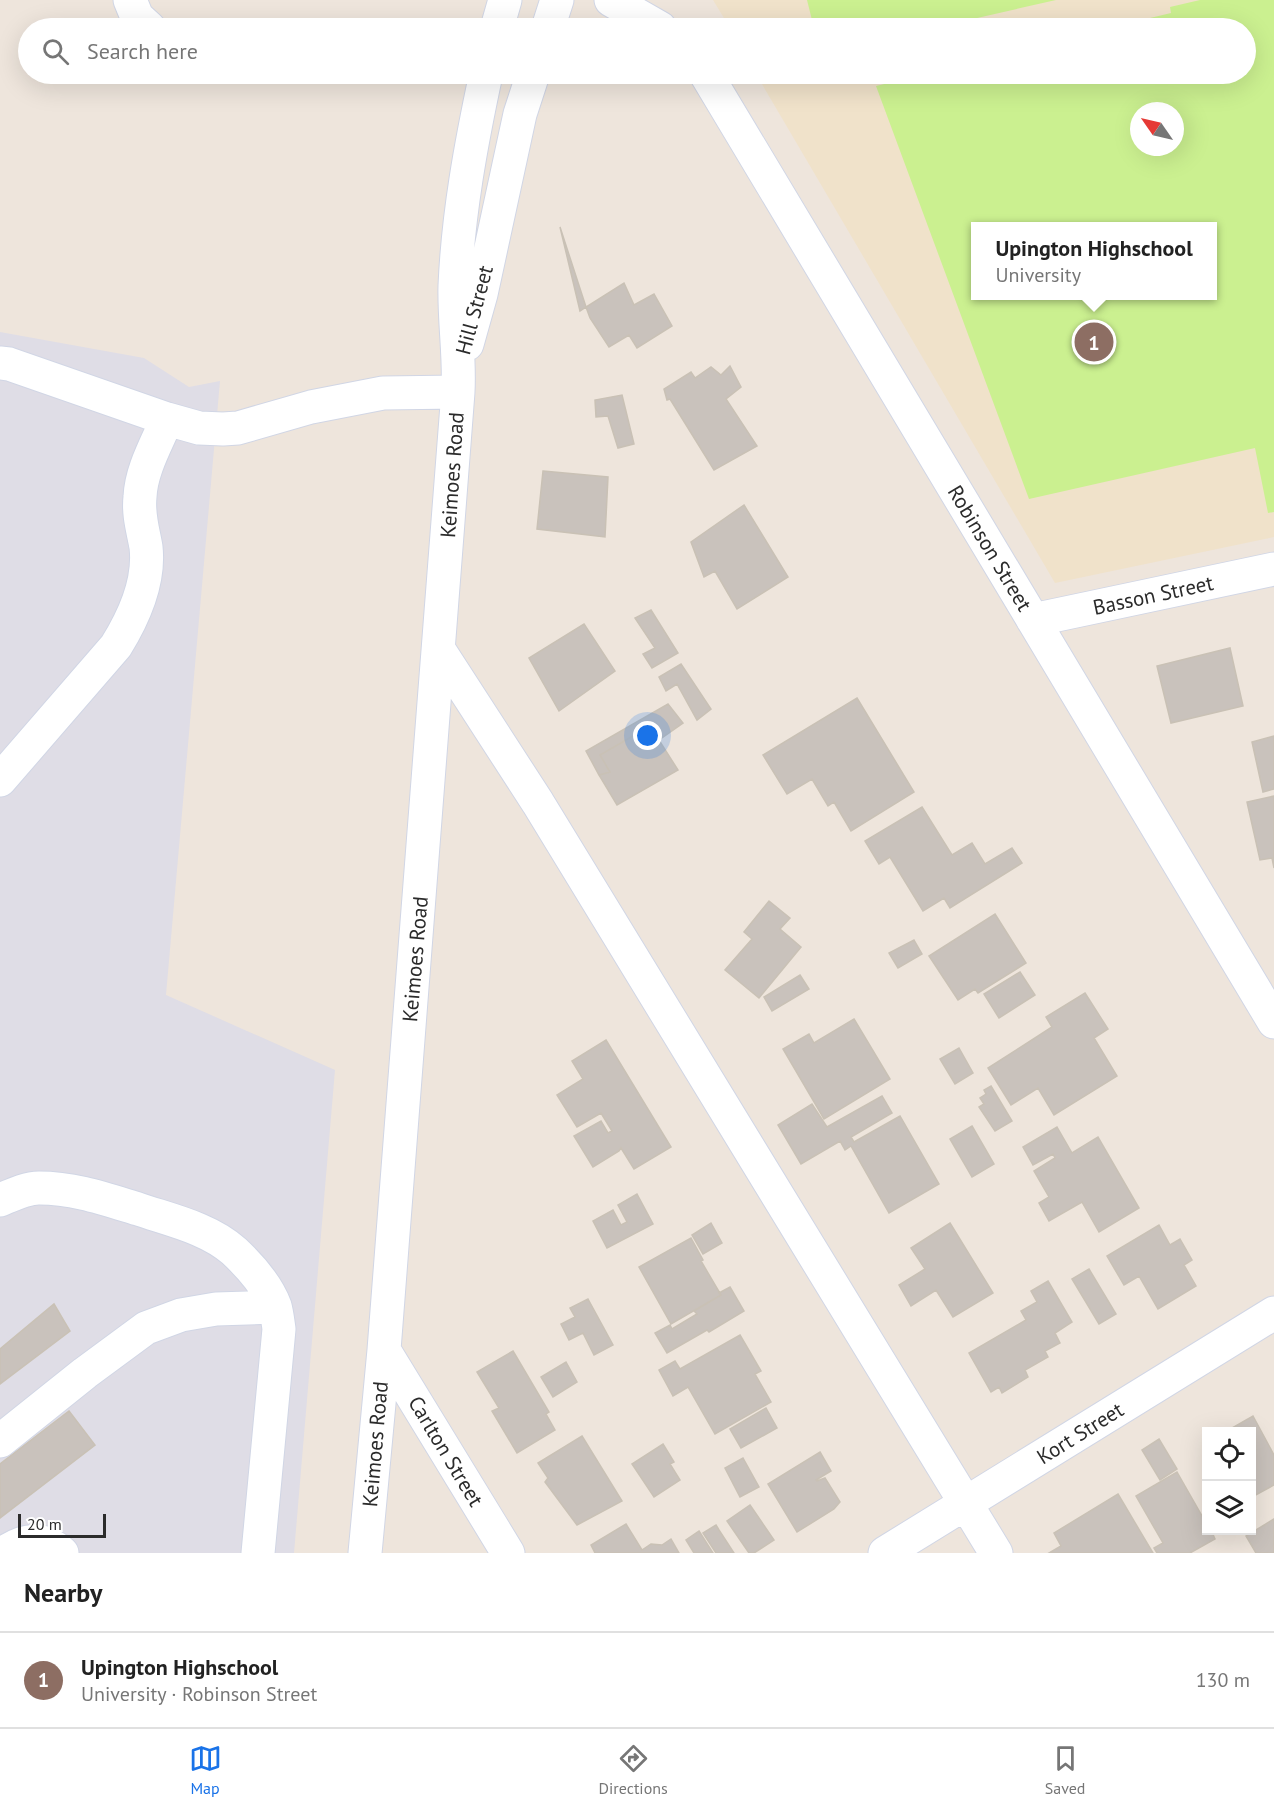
<!DOCTYPE html>
<html lang="en">
<head>
<meta charset="utf-8">
<style>
  :root { --surface:#fff; --page:#f6f6f6; --text:#222; --muted:#767676; --line:#e0e0e0; --accent:#1a73e8 }
  body { margin:0; font-family:"PT Sans",sans-serif; background:var(--page); color:var(--text) }
  .controls { position:absolute; right:18px; bottom:18px; display:grid; overflow:hidden; border-radius:0px; box-shadow:0 6px 24px #0002 }
  .controls button { width:54px; height:54px; display:grid; place-items:center; padding:0; border:0; border-bottom:2px solid var(--line); background:var(--surface); color:var(--text); font:30px sans-serif }
  .compass { position:absolute; left:1130px; top:102px; width:54px; height:54px; border-radius:50%; background:var(--surface); box-shadow:0 6px 24px #0002; rotate:304deg }
  .scale { position:absolute; left:18px; bottom:15px; width:88px; box-sizing:border-box; padding-left:6px; border:3px solid #2b2b2b; border-top:0; font-size:16px; line-height:21px; white-space:nowrap; color:#2b2b2b; -webkit-text-stroke:4px #fff; paint-order:stroke }
  .you { position:absolute; left:648px; top:736px; width:21px; height:21px; margin:-15px; border:4px solid #fff; border-radius:50%; background:#1a73e8; box-shadow:0 0 0 9px #1a73e833 }
  .badge { display:grid; place-items:center; width:39px; height:39px; border-radius:50%; background:var(--accent); color:#fff; font-size:20px; font-weight:700 }
  .pin { position:absolute; translate:-50% -50%; border:3px solid #fff; box-shadow:0 2px 6px #0006 }
  .popup { position:absolute; left:971px; top:222px; width:246px; height:78px; box-sizing:border-box; display:grid; place-content:center; border-radius:0px; background:var(--surface); filter:drop-shadow(0 2px 4px #0005); font-size:20px; white-space:nowrap; color:var(--muted) }
  .popup b { font-size:22px; color:var(--text) }
  .popup::after { content:''; position:absolute; left:50%; top:100%; margin-left:-12px; border:12px solid transparent; border-top-color:var(--surface) }
  .list { margin:0; padding:0; list-style:none }
  h2 { display:flex; justify-content:space-between; align-items:center; height:78px; margin:0; padding:0 24px; font-size:26px }
  h2 small { font-size:20px; font-weight:400; color:var(--muted) }
  .list li { display:grid; grid-template-columns:39px 1fr auto; gap:18px; align-items:center; box-sizing:border-box; height:96px; padding:0 24px; border-top:2px solid var(--line) }
  .list b { display:block; font-size:22px; white-space:nowrap }
  .list p { margin:0; font-size:20px; white-space:nowrap; color:var(--muted) }
  .list em { font-size:20px; font-style:normal; color:var(--muted) }
  .icon { flex:none; width:33px; height:33px; fill:none; stroke:currentColor; stroke-width:2; stroke-linecap:round; stroke-linejoin:round }
  .map { position:relative; flex:none; width:1274px; height:1553px; overflow:hidden }
  .search { position:absolute; background:var(--surface); box-shadow:0 6px 24px #0002; left:18px; right:18px; top:18px; height:66px; display:flex; align-items:center; gap:15px; box-sizing:border-box; padding:0 21px; border-radius:33px; color:var(--muted); font-size:22px }
  .sheet { height:174px; background:var(--surface) }
  nav { display:flex; justify-content:space-around; align-items:center; box-sizing:border-box; height:84px; border-top:2px solid var(--line); background:var(--surface); font-size:16px; color:var(--muted) }
  nav a { display:grid; justify-items:center; gap:3px }
  nav .on { color:var(--accent) }
  .map>svg:first-child { display:block }
  .industrial { fill:#dfdde6 }
  .education { fill:#f0e2ca; fill-rule:evenodd }
  .pitch { fill:#cbf090; fill-rule:evenodd }
  .building { fill:#c9c2bc; stroke:#c9c1b5; stroke-width:1.5 }
  .lines { fill:none; stroke-linecap:round; stroke-linejoin:round }
  .minor-casing { stroke:#d1d6e5; stroke-width:35 }
  .minor { stroke:#fff; stroke-width:33 }
  .labels { text-anchor:middle; dominant-baseline:central; stroke-width:4.5; stroke-linejoin:round; paint-order:stroke }
  .street-label { font-size:21px; fill:#2b2b2b; stroke:#fff }
</style>
</head>
<body>
<div class="map">
<svg width="1274" height="1553" viewBox="0 0 1274 1553">
  <rect width="100%" height="100%" fill="#eee5dc"/>
  <path class="industrial" d="M0,332L144,358L189,387L220,381L166,995L335,1070L294,1553H0Z"/>
  <path class="education" d="M713,0H1274V537L1055,583L756,74H1246V28H730ZM1139,111H1175V147H1139ZM976,226H1212V296H976Z"/>
  <path class="pitch" d="M807,0H1056L933,28H814Z
    M1200,0H1274V512L1268,513L1255,448L1029,499L876,86L926,74H1246V28H1108L1171,13L1170,7ZM1139,111H1175V147H1139ZM976,226H1212V296H976Z"/>
  <path class="building" d="M560,227L586,307L580,311Z
    M624,283L634,305L654,294L672,326L637,348L629,335L609,347L590,318L586,307Z
    M730,366L741,387L726,399L757,446L714,470L670,399L667,400L664,389L691,372L695,378L711,367L721,375Z
    M622,395L634,444L618,448L608,416L596,417L595,400Z
    M543,471L608,477L605,537L537,529Z
    M744,505L788,577L737,609L715,571L704,577L691,542Z
    M651,610L678,653L652,668L643,654L655,648L635,618Z
    M584,624L615,671L559,711L529,658Z
    M1230,648L1243,706L1171,723L1157,666Z
    M681,664L711,709L697,720L677,684L666,691L659,677Z
    M857,698L914,792L851,831L834,802L828,806L812,779L787,794L763,755Z
    M668,704L683,723L659,740L650,726L600,755L610,772L599,775L586,751Z
    M650,726L678,770L617,805L599,775L610,772L600,755Z
    M1274,736V789L1263,792L1252,742Z
    M1274,796V868L1272,858L1260,860L1247,802Z
    M922,807L952,855L972,843L985,864L1012,848L1022,863L950,908L944,898L923,911L890,857L879,864L865,841Z
    M769,901L790,918L780,929L801,947L759,998L725,970L752,939L744,932Z
    M995,914L1026,963L978,993L975,989L958,1000L929,956Z
    M914,940L922,954L898,968L889,953Z
    M1020,972L1035,995L999,1018L984,994Z
    M800,975L809,989L772,1011L764,997Z
    M1085,993L1108,1029L1094,1038L1117,1076L1054,1115L1038,1088L1011,1105L988,1068L1052,1027L1046,1017Z
    M854,1019L890,1079L824,1119L783,1049L809,1034L814,1043Z
    M606,1040L671,1147L634,1169L621,1148L619,1151L593,1167L574,1136L601,1121L608,1133L612,1131L601,1113L577,1127L557,1095L583,1079L572,1061Z
    M959,1048L973,1073L955,1084L940,1059Z
    M991,1086L1012,1121L995,1131L979,1107L984,1104L980,1098L986,1094L984,1090Z
    M882,1096L892,1113L851,1137L854,1142L900,1116L939,1184L889,1213L851,1146L845,1150L840,1141L801,1164L778,1125L812,1104L827,1127Z
    M972,1126L994,1164L972,1177L950,1139Z
    M1057,1127L1072,1153L1098,1137L1139,1208L1099,1232L1082,1202L1049,1221L1039,1203L1049,1197L1034,1171L1055,1158L1053,1154L1033,1165L1023,1147Z
    M637,1194L653,1224L607,1248L593,1221L613,1210L621,1225L627,1222L618,1205Z
    M711,1223L722,1243L703,1254L692,1235Z
    M950,1223L993,1293L953,1317L936,1290L911,1306L899,1285L925,1269L911,1248Z
    M1159,1225L1170,1245L1180,1239L1192,1260L1184,1265L1196,1286L1158,1309L1139,1276L1124,1285L1107,1256Z
    M691,1238L703,1260L701,1261L721,1295L671,1324L639,1267Z
    M1089,1269L1116,1314L1099,1324L1072,1279Z
    M1048,1281L1072,1322L1055,1333L1060,1343L1045,1351L1048,1357L1025,1370L1028,1377L1002,1393L999,1387L991,1392L969,1353L1026,1320L1021,1311L1037,1302L1031,1291Z
    M730,1287L744,1311L709,1332L707,1330L667,1353L655,1333L670,1325L672,1329L697,1314L694,1311L721,1295L719,1293Z
    M588,1299L613,1345L594,1355L583,1333L569,1340L561,1324L575,1317L570,1308Z
    M54,1304L70,1331L0,1384V1349Z
    M740,1335L761,1371L755,1374L771,1402L715,1434L688,1387L673,1396L659,1370L675,1361L680,1369Z
    M513,1351L549,1412L546,1414L555,1430L517,1453L492,1411L499,1408L477,1372Z
    M566,1362L577,1382L553,1397L541,1377Z
    M766,1408L777,1428L741,1448L730,1429Z
    M69,1411L95,1445L0,1518V1464Z
    M1253,1416L1274,1455V1485L1252,1497V1432H1225Z
    M582,1436L622,1501L577,1525L545,1482L548,1478L538,1463Z
    M1159,1439L1177,1469L1160,1480L1142,1450Z
    M663,1444L674,1462L670,1464L680,1480L654,1497L632,1464Z
    M820,1452L831,1471L816,1480L817,1481L825,1478L840,1502L834,1509L797,1532L768,1484Z
    M743,1458L759,1487L740,1497L725,1468Z
    M1177,1472L1206,1523V1530H1211L1215,1539L1190,1553H1157L1154,1548L1163,1543L1136,1496Z
    M1118,1494L1153,1553H1049L1061,1546L1054,1533Z
    M750,1505L774,1540L754,1553H749L727,1521Z
    M1274,1519V1553H1256L1246,1536Z
    M626,1524L642,1550L651,1544L662,1545L671,1539L679,1553H595L591,1545Z
    M716,1525L719,1530L734,1553H716L703,1533Z
    M699,1531L713,1553H694L686,1540Z"/>
  <g class="lines">
    <defs>
      <path id="minor" d="M130,0L137,17L149,28
        M611,0L660,28
        M497,28L505,0
        M548,28L557,0
        M706,74L1274,1022
        M467,344L481,294L520,114L533,74
        M0,363L9,364L167,419L199,428L223,429L238,428L311,407L383,393L458,392
        M1033,620L1274,569
        M439,650L538,803L996,1553
        M0,780L116,646C134,617 150,582 146,547C143,530 138,515 140,497C141,470 157,443 167,419
        M0,1200C12,1195 26,1188 39,1188C74,1188 105,1199 138,1209C170,1220 208,1228 234,1251C250,1266 267,1285 275,1306C277,1313 278,1322 279,1329L258,1553
        M384,1350L508,1553
        M0,1441L85,1373L146,1328L181,1315L216,1309L275,1307
        M4,1553C23,1539 43,1536 62,1553
        M365,1553L384,1350L458,392C460,356 454,321 455,286C458,214 471,144 486,74
        M885,1553L1274,1313"/>
    </defs>
    <use href="#minor" class="minor-casing"/>
    <use href="#minor" class="minor"/>
  </g>
  <g class="labels">
    <g class="street-label">
      <text transform="translate(474 310) rotate(-75)">Hill Street</text>
      <text transform="translate(452 475) rotate(-86)">Keimoes Road</text>
      <text transform="translate(990 548) rotate(59)">Robinson Street</text>
      <text transform="translate(1153 595) rotate(-12)">Basson Street</text>
      <text transform="translate(415 959) rotate(-85)">Keimoes Road</text>
      <text transform="translate(1080 1433) rotate(-32)">Kort Street</text>
      <text transform="translate(375 1444) rotate(-85)">Keimoes Road</text>
      <text transform="translate(446 1451) rotate(59)">Carlton Street</text>
    </g>
  </g>
</svg>
<div class="controls">
<button><svg class="icon" aria-label="locate" viewBox="0 0 24 24"><circle cx="12" cy="12" r="6"/><path d="M12 2v4M12 18v4M2 12h4M18 12h4"/></svg></button>
<button><svg class="icon" aria-label="layers" viewBox="0 0 24 24"><path d="M12 4l9 5-9 5-9-5zM3 14l9 5 9-5"/></svg></button>
</div>
<svg class="compass" viewBox="-18 -18 36 36"><path d="M0-13l5 13h-10z" fill="#e53935"/><path d="M0 13l5-13h-10z" fill="#767676"/></svg>
<div class="scale">20 m</div>
<div class="you"></div>
<div class="pin badge" style="left:1094px;top:342px;background:#8d6e63">1</div>
<div class="popup"><b>Upington Highschool</b>University</div>
<div class="search"><svg class="icon" aria-label="search" viewBox="0 0 24 24"><circle cx="10" cy="10" r="6"/><path d="M15 15l6 6"/></svg>Search here</div>
</div>
<section class="sheet">
<h2>Nearby<small></small></h2>
<ul class="list">
<li><span class="badge" style="background:#8d6e63">1</span><div><b>Upington Highschool</b><p>University · Robinson Street</p></div><em>130 m</em></li>
</ul>
</section>
<nav>
<a class="on"><svg class="icon" aria-label="map" viewBox="0 0 24 24"><path d="M3 6l6-2 6 2 6-2v14l-6 2-6-2-6 2zM9 4v14M15 6v14"/></svg>Map</a>
<a><svg class="icon" aria-label="directions" viewBox="0 0 24 24"><path d="M12 3l9 9-9 9-9-9zM9 14v-3h6M13 9l2 2-2 2"/></svg>Directions</a>
<a><svg class="icon" aria-label="saved" viewBox="0 0 24 24"><path d="M7 4h10v16l-5-4-5 4z"/></svg>Saved</a>
</nav>
</body>
</html>
